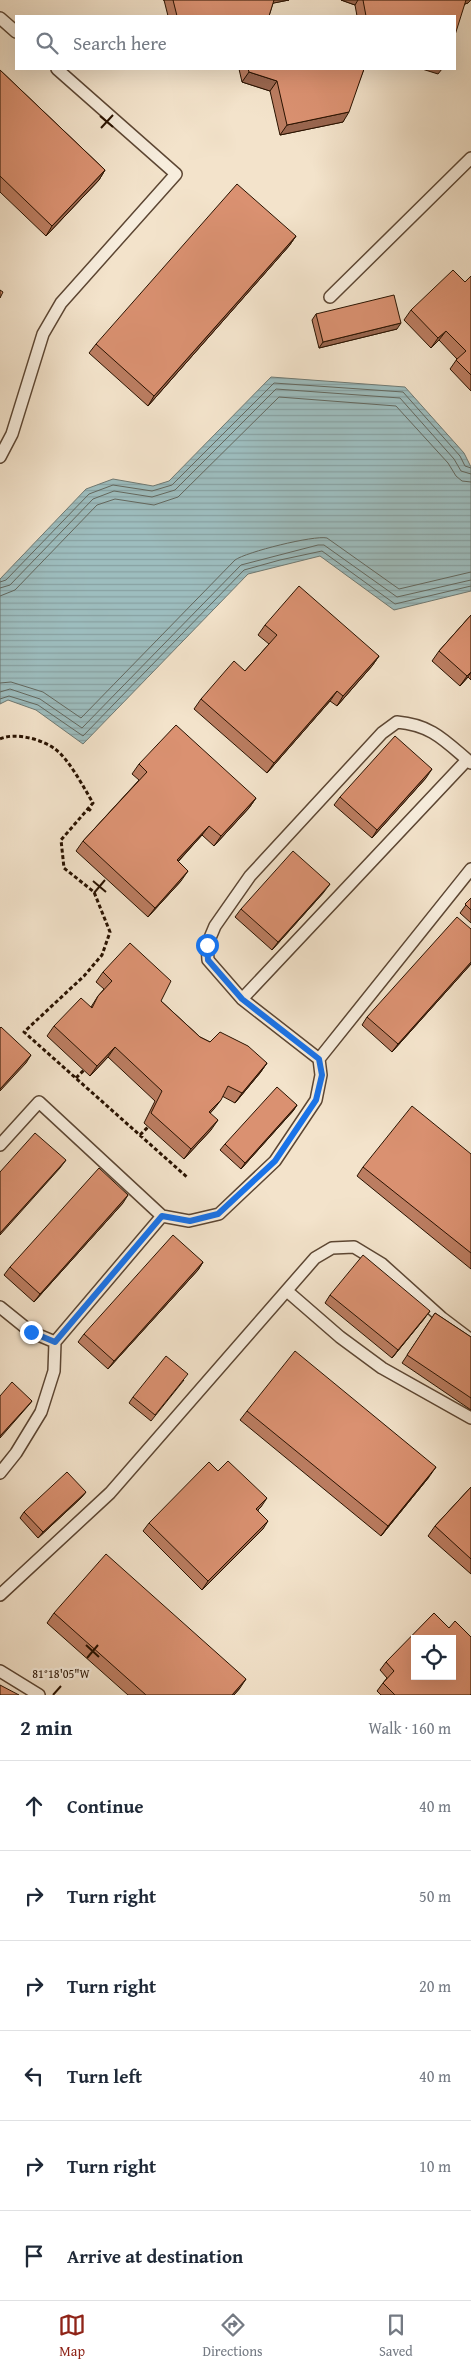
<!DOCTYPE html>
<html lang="en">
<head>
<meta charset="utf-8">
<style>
  :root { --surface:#fff; --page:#f6f6f7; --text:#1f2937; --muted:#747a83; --line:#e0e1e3; --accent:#8f2418 }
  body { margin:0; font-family:"Gentium Book Plus",serif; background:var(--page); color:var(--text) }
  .controls { position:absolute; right:15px; bottom:15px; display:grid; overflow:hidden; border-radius:0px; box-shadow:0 5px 20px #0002 }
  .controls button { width:45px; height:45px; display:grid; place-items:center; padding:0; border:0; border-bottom:1px solid var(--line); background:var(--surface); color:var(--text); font:25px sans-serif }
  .stop { position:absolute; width:15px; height:15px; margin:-11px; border:4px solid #1a73e8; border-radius:50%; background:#fff }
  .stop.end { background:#1a73e8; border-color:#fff; box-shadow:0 1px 5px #0008 }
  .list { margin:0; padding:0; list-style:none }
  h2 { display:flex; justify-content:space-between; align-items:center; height:65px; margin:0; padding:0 20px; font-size:21px }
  h2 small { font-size:16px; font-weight:400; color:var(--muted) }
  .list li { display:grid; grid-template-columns:32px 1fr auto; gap:15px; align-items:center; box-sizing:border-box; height:90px; padding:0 20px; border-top:1px solid var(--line) }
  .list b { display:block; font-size:19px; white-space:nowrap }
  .list em { font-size:16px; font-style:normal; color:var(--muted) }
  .icon { flex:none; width:28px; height:28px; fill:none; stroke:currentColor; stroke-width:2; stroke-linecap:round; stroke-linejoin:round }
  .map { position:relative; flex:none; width:471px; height:1695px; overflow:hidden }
  .search { position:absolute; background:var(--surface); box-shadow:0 5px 20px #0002; left:15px; right:15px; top:15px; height:55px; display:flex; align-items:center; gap:12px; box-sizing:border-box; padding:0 18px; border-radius:0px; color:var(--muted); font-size:19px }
  .sheet { height:605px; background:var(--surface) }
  nav { display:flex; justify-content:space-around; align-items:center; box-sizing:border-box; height:70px; border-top:1px solid var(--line); background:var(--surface); font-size:14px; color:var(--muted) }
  nav a { display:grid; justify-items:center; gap:2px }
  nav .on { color:var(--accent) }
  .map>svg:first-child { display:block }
  .water { fill:url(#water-rules); stroke:#6f7972 }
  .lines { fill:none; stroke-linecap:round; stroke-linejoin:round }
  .shore { stroke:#63685f; stroke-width:1 }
  .lane-casing { stroke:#5c4633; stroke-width:14 }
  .path { stroke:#291200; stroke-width:3; stroke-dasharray:4 2.5; stroke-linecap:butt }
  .lane { stroke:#f7eddd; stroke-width:11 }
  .wall { fill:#bb7d61; stroke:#291200 }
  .shaded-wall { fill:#99664f; stroke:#291200 }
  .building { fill:#da9171; stroke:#291200; fill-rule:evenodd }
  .route { stroke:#1a73e8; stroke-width:6 }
  .ticks { fill:none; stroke:#291200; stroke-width:2 }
  .ticks-label { font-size:12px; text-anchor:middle; fill:#291200; stroke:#f7eddd; stroke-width:4.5; stroke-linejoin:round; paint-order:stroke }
</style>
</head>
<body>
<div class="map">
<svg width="471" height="1695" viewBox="0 0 471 1695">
  <defs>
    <pattern id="water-rules" width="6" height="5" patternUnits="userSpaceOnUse" patternTransform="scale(1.25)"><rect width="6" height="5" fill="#9dbdbe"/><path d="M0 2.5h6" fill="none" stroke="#87a1a2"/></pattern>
  </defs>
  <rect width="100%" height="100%" fill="#f3e3cb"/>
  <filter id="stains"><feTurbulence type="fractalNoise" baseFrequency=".004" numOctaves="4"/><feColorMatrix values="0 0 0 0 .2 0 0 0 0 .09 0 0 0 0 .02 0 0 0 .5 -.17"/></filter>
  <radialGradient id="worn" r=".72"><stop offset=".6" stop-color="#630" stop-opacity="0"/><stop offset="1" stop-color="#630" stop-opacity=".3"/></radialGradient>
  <path class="water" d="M271,377L405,387L464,453L471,467V591L394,610L320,556L248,574L83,744L36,710L8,700L0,704V579L86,489L113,479L153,486L169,481Z"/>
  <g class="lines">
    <path class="shore" d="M0,582L6,580L89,494L113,485L152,491L172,485L274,383L403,392L460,456L465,466L471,468
      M0,588L10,585L93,499L114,491L152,497L175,490L276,389L400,398L454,459L461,471L471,474
      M0,596L15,590L97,505L115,499L154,505L178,497L279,397L396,406L448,463L456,476L462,481L471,482
      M0,683L11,682L43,692L81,718L235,560C246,552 314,535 327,538L399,589L471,572
      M0,692L10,689L40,699L82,728L241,565L318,545H324L397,597L471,580
      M0,699L9,696L38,705L83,736L244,570L280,560L322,551L395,604L471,586"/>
    <defs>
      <path id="lane" d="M0,18L16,32
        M330,297L471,158
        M0,457L12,434L43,334L61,303L176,174L57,69
        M242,999L467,760
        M319,1059L471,869
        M0,1145L39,1102L162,1216L189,1221L219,1214L275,1161L316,1100L321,1075L319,1059L242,999L208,960L207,945L215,926L250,876L382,733L397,722C432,725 445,741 471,763
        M287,1291L340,1337L382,1368L471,1418
        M0,1307L31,1332L55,1342
        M0,1473L16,1453L41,1412L54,1371L55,1342L162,1216
        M0,1595L110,1493L315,1258L332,1248L354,1247L382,1264L442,1318L471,1340
        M0,1671L39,1695"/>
    </defs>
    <use href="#lane" class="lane-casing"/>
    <path class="path" d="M0,739C14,732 42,739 55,749C69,759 84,788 93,803L61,840L64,868L94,892L110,932L102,955L84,976L24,1032L188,1178
      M88,808L92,812
      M76,1078L84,1070
      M140,1135L149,1126"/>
    <use href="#lane" class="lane"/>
  </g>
  <path class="wall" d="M163,0H289L273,3L269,16H168L164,0Z
    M341,0H471L468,3L465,4L455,16H357L355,5Z
    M239,69H364L343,122L280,135L270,91L242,82Z
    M0,70L105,170L99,180L46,236L0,192Z
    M296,236L289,246L148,406L89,353L96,344Z
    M471,276V391L450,369L457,359L439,340L431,348L404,320L411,310L465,282Z
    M316,314L397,329L319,348L312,320Z
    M471,615V680L468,677L460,686L432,661L439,651Z
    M265,625L379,656L372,666L337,706L330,701L267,773L194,709L201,699L245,671L269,644L258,635Z
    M139,764L256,798L249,808L214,846L202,835L178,862L181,881L148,917L76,851L83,841L139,780L132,774Z
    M426,778L372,838L334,805L340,797Z
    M324,892L272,950L235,917L241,909Z
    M471,898V923L460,913Z
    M471,929V964L392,1052L362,1025L367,1017Z
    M103,972L161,1001L200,1037L210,1042L267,1063L260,1073L235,1103L222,1096L210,1113L211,1130L184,1159L144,1123L155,1101L108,1057L90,1076L47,1036L54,1026L91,1007L98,996L104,989L96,982Z
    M297,1105L293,1111L241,1169L220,1150L225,1144Z
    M471,1154V1269L357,1176L363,1167Z
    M123,1203L34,1302L4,1275L10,1267Z
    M203,1262L198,1270L108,1369L78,1342L84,1334Z
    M330,1295L424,1319L392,1358L325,1303Z
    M435,1313L471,1337V1410L402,1363Z
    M184,1380L151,1421L129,1403L133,1397Z
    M247,1411L429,1477L381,1536L240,1420Z
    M218,1471L261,1507L258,1510L263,1529L202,1590L143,1531L149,1523Z
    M471,1487V1574L428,1536L435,1526Z
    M86,1492L81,1498L38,1538L20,1518L24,1512Z
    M54,1613L240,1688L234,1695H128L47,1623Z
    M386,1662L471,1695H381L377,1691L383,1683L387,1678L380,1670Z"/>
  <path class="shaded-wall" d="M272,0H289L269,4Z
    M341,0H358L355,5Z
    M464,0H471L468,3L461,5Z
    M422,69H442L438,74Z
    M249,72L277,81L270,91L242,82Z
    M349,112L343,122L280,135L287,125Z
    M105,170L99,180L46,236L52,226Z
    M296,236L289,246L148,406L154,396Z
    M401,323L397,329L319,348L323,342Z
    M446,331L439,340L431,348L438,338Z
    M379,656L372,666L337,706L343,696Z
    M471,672L468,677L460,686L467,676Z
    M337,691L330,701L267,773L274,763Z
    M432,769L426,778L372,838L377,830Z
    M256,798L249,808L214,846L221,836Z
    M209,826L202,835L170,870L177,860Z
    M188,871L181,881L148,917L155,908Z
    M330,884L324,892L272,950L278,942Z
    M471,962V964L392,1052L398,1044Z
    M115,1047L108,1057L90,1076L97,1066Z
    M31,1055L26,1063L0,1091V1089Z
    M267,1063L260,1073L235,1103L242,1093Z
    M221,1100L214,1109L202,1122L209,1112Z
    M297,1105L293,1111L241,1169L245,1163Z
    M218,1120L211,1130L184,1159L191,1149Z
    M66,1160L60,1168L0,1235V1233Z
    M128,1195L123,1203L34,1302L40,1294Z
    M203,1262L198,1270L108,1369L114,1361Z
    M430,1311L424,1319L392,1358L398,1350Z
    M32,1401L28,1406L0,1438V1436Z
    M436,1467L429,1477L381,1536L388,1526Z
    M86,1492L81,1498L38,1538L43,1532Z
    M267,1498L261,1507L251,1517L256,1509Z
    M268,1521L263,1529L202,1590L208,1581Z
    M246,1679L240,1688L234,1695H232Z"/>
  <path class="building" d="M173,0H274L269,16H177Z
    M363,0H466L455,35V16H366Z
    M248,69H364L349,112L287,125L277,81L249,72Z
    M0,70L105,170L52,226L0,176Z
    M237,184L296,236L154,396L96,344Z
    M453,270L465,282L471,276V375L456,360L466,351L446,331L438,338L411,310Z
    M0,290L3,292L0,298Z
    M394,295L401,323L323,342L316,314Z
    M299,586L379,656L343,696L337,691L274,763L201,699L234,661L245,671L277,635L265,625Z
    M471,615V672L467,676L439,651Z
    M176,725L256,798L221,836L209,826L177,860L188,871L155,908L83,841L147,772L139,764Z
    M395,736L432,769L377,830L340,797Z
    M293,851L330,884L278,942L241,909Z
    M471,898V910L465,904Z
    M457,917L471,929V962L398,1044L367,1017Z
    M130,943L171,981L161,1001L200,1037L210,1042L220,1032L248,1046L267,1063L242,1093L228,1086L221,1100L209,1112L218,1120L191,1149L151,1113L162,1091L115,1047L97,1066L54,1026L81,998L92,1008L98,996L112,981L103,972Z
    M1,1027L31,1055L0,1089V1028Z
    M277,1087L297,1105L245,1163L225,1144Z
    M412,1106L471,1154V1253L363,1167Z
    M35,1133L66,1160L0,1233V1172Z
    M99,1168L128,1195L40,1294L10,1267Z
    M173,1235L203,1262L114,1361L84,1334Z
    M363,1255L430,1311L398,1350L330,1295Z
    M435,1313L471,1337V1398L407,1355Z
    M295,1351L436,1467L388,1526L247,1411Z
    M166,1356L188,1374L155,1415L133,1397Z
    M12,1382L32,1401L0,1436V1396Z
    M228,1461L267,1498L256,1509L268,1521L208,1581L149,1523L209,1462L218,1471Z
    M67,1472L86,1492L43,1532L24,1512Z
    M471,1487V1559L435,1526Z
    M106,1554L246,1679L232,1695H146L54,1613Z
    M434,1613L449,1628L455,1621L471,1637V1694L470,1695H395L383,1683L394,1671L386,1662ZM415,1639H452V1676H415Z
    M0,1685L19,1695H0Z"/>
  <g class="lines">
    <path class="route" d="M31,1332L55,1342L162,1216L190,1221L218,1214L275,1161L316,1100L322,1075L319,1059L242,999L208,960L207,945"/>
  </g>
  <path class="ticks" d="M100,116L113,127M101,128L113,115M93,881L106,892M94,893L105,880M86,1645L99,1657M87,1658L98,1645M53,1695L61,1686"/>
  <g class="ticks-label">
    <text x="61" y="1678">81°18'05"W</text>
  </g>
  <rect width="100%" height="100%" filter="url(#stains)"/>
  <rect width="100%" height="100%" fill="url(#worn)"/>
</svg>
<div class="controls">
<button><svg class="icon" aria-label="locate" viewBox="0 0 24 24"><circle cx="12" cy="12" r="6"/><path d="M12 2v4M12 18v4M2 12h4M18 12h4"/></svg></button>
</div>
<div class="stop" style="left:207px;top:945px"></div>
<div class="stop end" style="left:31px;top:1332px"></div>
<div class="search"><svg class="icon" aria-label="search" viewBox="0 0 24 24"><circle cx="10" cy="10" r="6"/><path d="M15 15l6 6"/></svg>Search here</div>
</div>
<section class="sheet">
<h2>2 min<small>Walk · 160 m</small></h2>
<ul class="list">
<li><svg class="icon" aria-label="ahead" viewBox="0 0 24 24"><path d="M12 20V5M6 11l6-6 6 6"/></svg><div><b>Continue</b></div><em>40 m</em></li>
<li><svg class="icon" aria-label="right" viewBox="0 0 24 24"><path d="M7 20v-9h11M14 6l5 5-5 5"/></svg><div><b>Turn right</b></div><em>50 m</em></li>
<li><svg class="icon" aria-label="right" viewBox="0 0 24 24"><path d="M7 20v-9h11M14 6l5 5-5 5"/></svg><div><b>Turn right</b></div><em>20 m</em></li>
<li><svg class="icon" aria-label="left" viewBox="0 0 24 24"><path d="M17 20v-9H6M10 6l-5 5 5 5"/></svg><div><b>Turn left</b></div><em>40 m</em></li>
<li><svg class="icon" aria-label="right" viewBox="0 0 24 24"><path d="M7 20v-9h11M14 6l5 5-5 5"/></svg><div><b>Turn right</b></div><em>10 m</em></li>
<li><svg class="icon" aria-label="arrive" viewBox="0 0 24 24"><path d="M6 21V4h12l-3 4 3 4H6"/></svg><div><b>Arrive at destination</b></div></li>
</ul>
</section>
<nav>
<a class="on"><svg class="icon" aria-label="map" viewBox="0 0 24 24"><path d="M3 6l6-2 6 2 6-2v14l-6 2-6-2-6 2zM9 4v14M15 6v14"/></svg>Map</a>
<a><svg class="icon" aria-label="directions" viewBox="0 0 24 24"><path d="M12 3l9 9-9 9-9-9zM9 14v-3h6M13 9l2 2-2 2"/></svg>Directions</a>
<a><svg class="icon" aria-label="saved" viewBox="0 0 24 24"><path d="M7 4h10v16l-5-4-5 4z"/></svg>Saved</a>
</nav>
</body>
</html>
